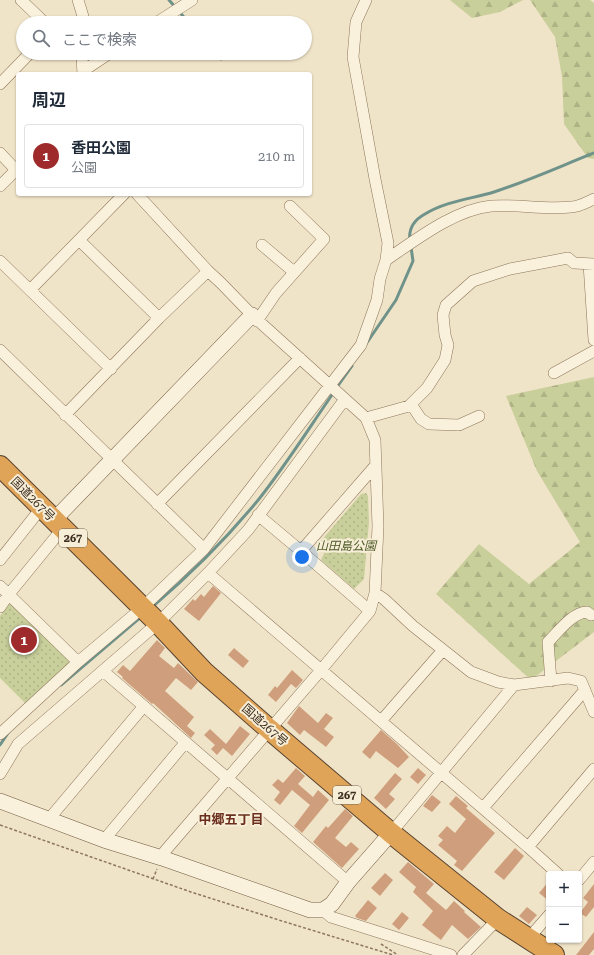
<!DOCTYPE html>
<html lang="ja">
<head>
<meta charset="utf-8">
<style>
  :root { --surface:#fff; --page:#f2f2f3; --text:#1f2937; --muted:#747a83; --line:#e0e1e3; --accent:#9e2a2b }
  body { margin:0; font-family:"Roboto Serif","Noto Sans JP",serif; background:var(--page); color:var(--text) }
  .controls { position:absolute; right:12px; bottom:12px; display:grid; overflow:hidden; border-radius:4px; box-shadow:0 1px 3px #0004 }
  .controls button { width:36px; height:36px; display:grid; place-items:center; padding:0; border:0; border-bottom:1px solid var(--line); background:var(--surface); color:var(--text); font:20px sans-serif }
  .you { position:absolute; left:302px; top:557px; width:14px; height:14px; margin:-10px; border:3px solid #fff; border-radius:50%; background:#1a73e8; box-shadow:0 0 0 6px #1a73e833 }
  .badge { display:grid; place-items:center; width:26px; height:26px; border-radius:50%; background:var(--accent); color:#fff; font-size:13px; font-weight:700 }
  .pin { position:absolute; translate:-50% -50%; border:2px solid #fff; box-shadow:0 1px 4px #0006 }
  .list { margin:0; padding:0; list-style:none }
  h2 { display:flex; justify-content:space-between; align-items:center; height:52px; margin:0; padding:0 16px; font-size:17px }
  h2 small { font-size:13px; font-weight:400; color:var(--muted) }
  .list li { display:grid; grid-template-columns:26px 1fr auto; gap:12px; align-items:center; box-sizing:border-box; height:64px; margin:0 8px 8px; padding:0 8px; border:1px solid var(--line); border-radius:4px }
  .list b { display:block; font-size:15px; white-space:nowrap }
  .list p { margin:0; font-size:13px; white-space:nowrap; color:var(--muted) }
  .list em { font-size:13px; font-style:normal; color:var(--muted) }
  .icon { flex:none; width:22px; height:22px; fill:none; stroke:currentColor; stroke-width:2; stroke-linecap:round; stroke-linejoin:round }
  .map { position:relative; flex:none; width:594px; height:955px; overflow:hidden }
  .search { position:absolute; background:var(--surface); box-shadow:0 1px 3px #0004; left:16px; top:16px; width:296px; height:44px; display:flex; align-items:center; gap:10px; box-sizing:border-box; padding:0 14px; border-radius:22px; color:var(--muted); font-size:15px }
  .panel { position:absolute; background:var(--surface); box-shadow:0 1px 3px #0004; left:16px; top:72px; width:296px; height:124px; border-radius:4px }
  .map>svg:first-child { display:block }
  .forest { fill:url(#forest-firs) }
  .park { fill:url(#park-dots) }
  .lines { fill:none; stroke-linecap:round; stroke-linejoin:round }
  .stream { stroke:#6f938a; stroke-width:3 }
  .building { fill:#cf9f7d }
  .street-casing { stroke:#8d765c; stroke-width:12 }
  .secondary-casing { stroke:#6f573f; stroke-width:16 }
  .highway-casing { stroke:#5b4430; stroke-width:22 }
  .path { stroke:#8d765c; stroke-width:1.5; stroke-dasharray:3 2; stroke-linecap:butt }
  .street { stroke:#faf1dc; stroke-width:11 }
  .secondary { stroke:#faf1dc; stroke-width:15 }
  .highway { stroke:#e0a458; stroke-width:20 }
  .labels { text-anchor:middle; dominant-baseline:central; stroke-width:4; stroke-linejoin:round; paint-order:stroke }
  .shield { fill:#f7eed8; stroke:#756857; stroke-width:1 }
  .shield-label { font-size:11px; font-weight:bold; fill:#3d2e20 }
  .street-label { font-size:12px; fill:#3d2e20; stroke:#f7eed8 }
  .park-label { font-size:12px; font-style:italic; fill:#4d5a26; stroke:#f7eed8 }
  .neighbourhood-label { font-size:13px; font-weight:bold; fill:#6b2e1e; stroke:#f7eed8 }
</style>
</head>
<body>
<div class="map">
<svg width="594" height="955" viewBox="0 0 594 955">
  <defs>
    <pattern id="forest-firs" width="22" height="20" patternUnits="userSpaceOnUse"><rect width="22" height="20" fill="#c9cf9b"/><path d="M5 1l3.5 6h-7zM16 11l3.5 6h-7z" fill="#aeb285"/></pattern>
    <pattern id="park-dots" width="8" height="8" patternUnits="userSpaceOnUse"><rect width="8" height="8" fill="#c9cf9b"/><path d="M2 2h.1M6 6h.1" fill="none" stroke="#aeb285" stroke-width="1.8" stroke-linecap="round"/></pattern>
  </defs>
  <rect width="100%" height="100%" fill="#f0e4c8"/>
  <path class="forest" d="M450,0H523L500,12L472,18Z
    M530,0H590L594,3V159L588,158L564,124L562,77L555,37Z
    M594,377V632L531,680L436,594L479,544L529,584L580,542L537,471L506,396Z"/>
  <path class="park" d="M366,493L368,496L369,522L364,579L354,589L321,560L325,551L321,541L361,494Z
    M10,602L71,663L25,703L0,678V616Z"/>
  <g class="lines">
    <path class="stream" d="M169,0L189,23
      M215,53L221,59
      M410,241C408,228 414,220 425,214C446,201 471,199 494,192C528,181 561,166 594,153
      M366,344L396,300L413,261L411,247
      M337,387L352,366
      M152,607C191,574 227,538 259,499C286,465 309,428 334,392
      M61,685L142,616
      M0,745L8,733"/>
  </g>
  <path class="building" d="M213,586L221,593L199,621L184,609L193,599L195,601L201,594L204,597Z
    M157,640L165,648L159,656L174,668L178,663L198,682L191,690L176,678L165,691L194,717L187,726L195,733L191,738L153,703L152,704L122,678L123,677L117,672L123,665L130,671Z
    M234,648L249,661L243,668L228,655Z
    M292,670L303,680L296,688L291,684L276,702L268,695L275,686L277,688Z
    M299,706L318,723L326,713L333,718L324,729L334,737L326,747L304,730L300,735L287,723Z
    M240,726L250,734L232,756L223,748L217,755L211,749L215,745L204,735L210,729L226,744Z
    M381,730L397,744L409,757L398,768L376,751L370,759L362,752Z
    M296,768L305,776L298,784L313,797L318,790L329,800L302,833L294,826L310,805L292,790L280,805L274,800L280,792L272,785L278,779L283,783Z
    M418,768L426,775L418,784L410,777Z
    M395,773L402,779L389,794L395,799L386,809L374,798Z
    M432,795L441,802L432,812L423,806Z
    M456,796L468,806L466,808L495,833L462,871L454,865L457,861L438,845L443,840L438,836L447,826L455,833L466,819L449,804Z
    M345,809L353,816L335,838L346,847L351,842L359,849L342,868L313,842L326,826L328,828Z
    M515,848L524,856L504,880L494,872Z
    M408,862L434,884L426,893L446,910L454,901L465,911L464,912L481,927L468,939L452,925L441,940L422,925L433,911L413,892L416,887L399,872Z
    M385,873L393,880L380,896L371,888Z
    M549,881V901L539,893Z
    M594,884V907L586,917L580,913L588,902L583,898Z
    M368,900L377,908L366,921L357,918L355,916Z
    M527,907L537,915L529,924L519,916Z
    M402,912L409,918L399,930L392,924Z
    M594,932V949L589,955H576Z"/>
  <g class="lines">
    <defs>
      <path id="street" d="M21,0L45,23
        M78,0L85,23
        M156,23L192,0
        M83,71L110,53
        M83,74L82,58L84,53
        M0,84L30,53
        M0,153L16,170
        M0,186L18,168
        M137,194L208,271L221,283L252,315L366,418L375,440L378,526L375,593L370,611L321,670L165,851L162,858
        M79,240L159,318
        M262,245L294,272
        M386,260C417,239 454,210 491,206C518,204 545,210 571,207C579,207 587,202 594,199
        M0,261L111,369
        M589,264L594,340
        M30,290L124,194
        M257,321L276,293L324,239L290,206
        M0,350L204,549
        M554,373L594,351
        M411,404L421,419L429,424L459,425L479,416
        M65,415L159,318L208,271
        M366,418L409,406L427,388L445,360L448,345L445,335L443,315L446,305L473,281L510,269L568,258L574,263L594,264
        M157,504L300,358
        M258,515L301,551L370,611
        M301,551L375,466
        M0,560L42,507
        M208,573L528,847L558,874
        M0,586L78,662
        M375,593L384,599L413,626L471,672L498,682L514,685L568,678L581,681L594,712
        M0,607L9,594L63,528
        M103,671L348,882
        M551,681L548,642C558,632 573,612 587,612L591,615
        M381,721L443,650
        M0,734L78,662L142,608L204,549L361,345L377,300L380,279L386,260L388,243L375,179L353,57L356,22L366,0
        M0,774L18,744L158,623L208,573L248,530L345,399
        M483,808L585,690
        M49,819L144,706
        M391,833L514,685
        M104,840L185,743
        M528,847L594,769
        M579,880L594,862
        M323,910L331,917L451,955
        M528,939L549,915
        M463,955L498,919"/>
      <path id="secondary" d="M54,520L252,315
        M0,801L104,840L162,858L310,910H323L332,904L348,882L391,833"/>
      <path id="highway" d="M0,466L158,623L204,672L269,729L391,833L498,919L554,955"/>
    </defs>
    <use href="#street" class="street-casing"/>
    <use href="#secondary" class="secondary-casing"/>
    <use href="#highway" class="highway-casing"/>
    <path class="path" d="M0,825L191,892L282,921L393,955
      M153,879L157,869
      M381,944L398,955"/>
    <use href="#street" class="street"/>
    <use href="#secondary" class="secondary"/>
    <use href="#highway" class="highway"/>
  </g>
  <g class="labels">
    <g class="shield">
      <rect x="59" y="529" width="28" height="18" rx="3"/>
      <rect x="333" y="786" width="28" height="18" rx="3"/>
    </g>
    <g class="shield-label">
      <text x="73" y="538">267</text>
      <text x="347" y="795">267</text>
    </g>
    <g class="street-label">
      <text transform="translate(33 499) rotate(45)">国道267号</text>
      <text transform="translate(265 725) rotate(41)">国道267号</text>
    </g>
    <g class="park-label">
      <text x="346" y="546">山田島公園</text>
    </g>
    <g class="neighbourhood-label">
      <text x="231" y="819">中郷五丁目</text>
    </g>
  </g>
</svg>
<div class="controls">
<button>+</button>
<button>−</button>
</div>
<div class="you"></div>
<div class="pin badge" style="left:24px;top:640px">1</div>
<div class="search"><svg class="icon" aria-label="search" viewBox="0 0 24 24"><circle cx="10" cy="10" r="6"/><path d="M15 15l6 6"/></svg>ここで検索</div>
<section class="panel">
<h2>周辺<small></small></h2>
<ul class="list">
<li><span class="badge">1</span><div><b>香田公園</b><p>公園</p></div><em>210 m</em></li>
</ul>
</section>
</div>
</body>
</html>
